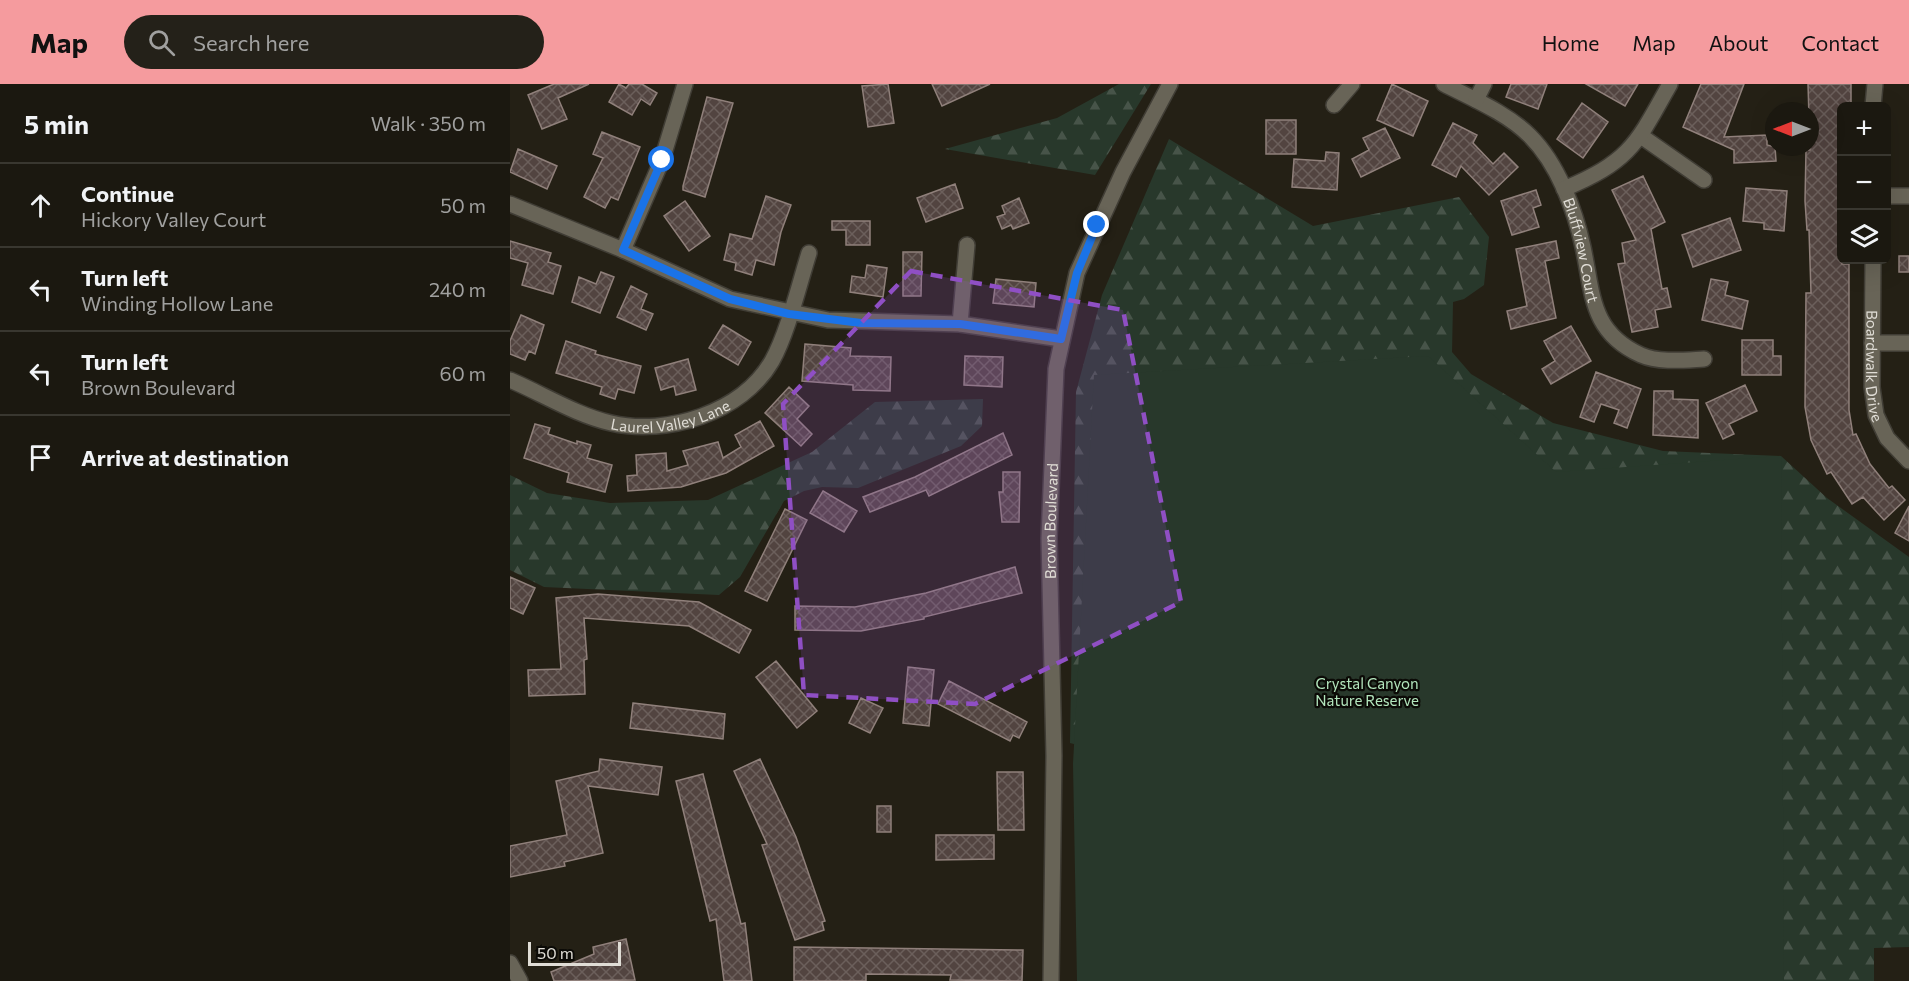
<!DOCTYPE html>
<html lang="en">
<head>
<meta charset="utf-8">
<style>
  :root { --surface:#1b1810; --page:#242119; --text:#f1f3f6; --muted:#a0a09f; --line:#393730; --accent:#f59b9e }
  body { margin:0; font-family:Commissioner,sans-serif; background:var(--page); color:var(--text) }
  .controls { position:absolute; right:18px; top:18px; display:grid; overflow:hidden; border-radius:9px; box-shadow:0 6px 24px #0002 }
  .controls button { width:54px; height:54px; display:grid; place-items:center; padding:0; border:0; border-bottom:2px solid var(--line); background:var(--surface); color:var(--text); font:30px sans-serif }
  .compass { position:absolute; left:1255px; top:18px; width:54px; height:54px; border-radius:50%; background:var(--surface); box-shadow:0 6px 24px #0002; rotate:270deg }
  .scale { position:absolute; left:18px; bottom:15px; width:93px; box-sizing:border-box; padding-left:6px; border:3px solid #e0ddd6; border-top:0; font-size:16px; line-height:21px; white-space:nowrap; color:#e0ddd6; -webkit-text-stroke:4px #0b0a06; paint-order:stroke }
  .stop { position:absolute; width:18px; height:18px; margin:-14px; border:4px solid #1a73e8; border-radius:50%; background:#fff }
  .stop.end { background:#1a73e8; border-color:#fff; box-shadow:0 2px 6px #0008 }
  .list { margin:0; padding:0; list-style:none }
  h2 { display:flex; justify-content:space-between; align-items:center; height:78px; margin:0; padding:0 24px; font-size:26px }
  h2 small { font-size:20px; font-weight:400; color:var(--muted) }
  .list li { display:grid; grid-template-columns:39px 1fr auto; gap:18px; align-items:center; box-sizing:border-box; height:84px; padding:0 24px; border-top:2px solid var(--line) }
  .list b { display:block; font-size:22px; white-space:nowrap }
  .list p { margin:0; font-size:20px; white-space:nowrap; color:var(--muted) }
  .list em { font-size:20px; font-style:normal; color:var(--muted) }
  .icon { flex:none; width:33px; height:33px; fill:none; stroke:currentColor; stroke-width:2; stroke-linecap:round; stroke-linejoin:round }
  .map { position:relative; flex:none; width:1399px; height:897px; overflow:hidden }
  header { display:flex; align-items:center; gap:36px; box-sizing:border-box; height:84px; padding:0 30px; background:var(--accent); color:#111 }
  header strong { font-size:28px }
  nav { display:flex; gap:33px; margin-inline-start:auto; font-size:21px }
  .search { width:420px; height:54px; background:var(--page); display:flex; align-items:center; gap:15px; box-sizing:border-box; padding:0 21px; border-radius:33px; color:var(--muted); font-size:22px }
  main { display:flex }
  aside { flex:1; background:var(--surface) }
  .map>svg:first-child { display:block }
  .forest { fill:url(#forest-firs) }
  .green { fill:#28382b }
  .building { fill:url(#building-cross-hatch); stroke:#90807b; stroke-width:1.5 }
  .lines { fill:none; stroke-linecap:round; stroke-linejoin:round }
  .minor-casing { stroke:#403d35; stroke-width:18 }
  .minor { stroke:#686457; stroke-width:15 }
  .route { stroke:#1a73e8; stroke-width:8 }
  .marked { fill:#8f4fc4; fill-opacity:0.2; stroke:#8f4fc4; stroke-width:4.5; stroke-dasharray:12 8; stroke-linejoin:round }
  .labels { text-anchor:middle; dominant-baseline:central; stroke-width:4.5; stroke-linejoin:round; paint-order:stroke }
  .street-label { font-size:15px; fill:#e0ddd6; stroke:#0b0a06 }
  .park-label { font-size:15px; fill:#b3e6bd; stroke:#0b0a06 }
</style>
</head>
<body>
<header>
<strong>Map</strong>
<div class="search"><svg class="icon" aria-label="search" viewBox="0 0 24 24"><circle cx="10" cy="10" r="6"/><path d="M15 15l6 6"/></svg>Search here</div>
<nav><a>Home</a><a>Map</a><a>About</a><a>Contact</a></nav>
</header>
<main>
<aside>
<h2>5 min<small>Walk · 350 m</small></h2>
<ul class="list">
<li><svg class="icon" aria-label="ahead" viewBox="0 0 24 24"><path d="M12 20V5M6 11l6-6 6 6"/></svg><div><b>Continue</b><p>Hickory Valley Court</p></div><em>50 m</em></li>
<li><svg class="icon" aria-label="left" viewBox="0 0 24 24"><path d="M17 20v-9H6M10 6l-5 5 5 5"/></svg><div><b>Turn left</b><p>Winding Hollow Lane</p></div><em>240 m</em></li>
<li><svg class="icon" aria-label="left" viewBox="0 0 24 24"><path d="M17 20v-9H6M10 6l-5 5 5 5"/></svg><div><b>Turn left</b><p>Brown Boulevard</p></div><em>60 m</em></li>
<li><svg class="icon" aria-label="arrive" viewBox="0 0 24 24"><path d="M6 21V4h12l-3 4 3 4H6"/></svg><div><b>Arrive at destination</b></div></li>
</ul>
</aside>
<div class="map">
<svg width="1399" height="897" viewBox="0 0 1399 897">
  <defs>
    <pattern id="forest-firs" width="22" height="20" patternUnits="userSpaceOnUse" patternTransform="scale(1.5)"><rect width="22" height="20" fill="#28382b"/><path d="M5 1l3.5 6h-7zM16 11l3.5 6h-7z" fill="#475449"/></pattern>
    <pattern id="building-cross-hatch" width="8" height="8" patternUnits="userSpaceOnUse" patternTransform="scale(1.5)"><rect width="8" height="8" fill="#524440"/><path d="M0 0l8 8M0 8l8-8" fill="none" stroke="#6b5f5b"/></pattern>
  </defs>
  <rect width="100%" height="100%" fill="#242015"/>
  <path class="forest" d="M609,0H641L585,91L435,65L547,34Z
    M659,55L803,142L949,113L979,153L974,201L954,215L943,218L942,268L961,290L1043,339L1153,367L1271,372L1317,414L1399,473V863L1364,864V897H569L650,681L560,659L566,308L592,211Z
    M473,315L472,342L451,362L348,404L312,403L294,407L274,417L230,493L209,511L34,503L0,486V391L37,409L100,419L198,416L302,368L365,318Z"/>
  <path class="green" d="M918,272L1046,388L1271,372L1274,897H567L563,680L584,291Z"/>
  <path class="building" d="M44,0H79L48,14L57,35L32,45L18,11Z
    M109,0L116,4L119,0H132L147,9L140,21L131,15L122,31L99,18Z
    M378,0L384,39L358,43L352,2Z
    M422,0H480L432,22Z
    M882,0L918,17L903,52L867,36Z
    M1001,0H1037L1028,25L996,13Z
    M1076,0H1128L1115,22Z
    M1191,0H1234L1214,53L1257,51V61L1265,63L1266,77L1224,79V66L1173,43Z
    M1298,0H1341V22H1332V180H1339V326L1343,351L1346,350L1360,380L1379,404L1382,402L1395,416L1374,436L1353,413L1342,420L1321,388L1317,390L1301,356L1295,323L1296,209H1301L1299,146H1297L1295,117L1296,66H1300Z
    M197,13L223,19L195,113L173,106V102Z
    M1072,19L1098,38L1073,74L1047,55Z
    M756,36H786V70H756Z
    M943,39L967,51L963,59L983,80L994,69L1008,83L979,111L951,82L946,93L922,81Z
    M875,44L890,74L851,93L842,75L859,66L853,54Z
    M92,48L130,63L108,116L101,113L95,124L74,113L93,74L83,70Z
    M8,65L47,82L37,105L0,88Z
    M816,68L829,69L827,106L782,103L784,75L815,77Z
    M1133,92L1155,138L1141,145L1152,205L1157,204L1161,223L1145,226L1148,243L1122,248L1108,180L1115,179L1112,159L1126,156L1102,106Z
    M445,100L453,124L416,138L407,114Z
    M1236,104L1277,107L1274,147L1254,145V139L1233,137Z
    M1026,106L1031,121L1023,124L1029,143L1002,151L991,117Z
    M256,112L281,121L271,148L264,181L246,176L242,191L225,186L226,179L214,176L220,150L242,155Z
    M509,114L519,139L503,145L501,141L492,145L487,133L495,130L492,122Z
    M175,117L200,152L179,167L154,132Z
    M1220,134L1231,166L1183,183L1172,151Z
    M322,137H360V161H336V146H322Z
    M0,157L41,169L38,178L51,182L43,210L12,201L18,179L0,174Z
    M1046,157L1049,174L1035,177L1046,234L1001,245L997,227L1017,222L1006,165Z
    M393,168H412L411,212H393Z
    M1389,172H1399V188H1389Z
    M357,181L377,184L373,213L340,208L342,192L355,194Z
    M91,188L104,193L90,229L62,218L69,193L86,200Z
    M486,195L526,199L524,223L483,219Z
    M1201,195L1218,198L1215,211L1238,217L1232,245L1192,236Z
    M121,202L137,210L131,225L143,230L136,246L107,233Z
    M11,231L34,241L25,270L19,267L15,276L0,270V257Z
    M213,241L241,258L228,281L199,264Z
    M1061,242L1081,277L1041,300L1032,285L1045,277L1034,257Z
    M1232,256H1263V272H1271V291H1232Z
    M56,257L86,267L85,270L131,282L124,309L108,305L105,315L90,310L92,303L46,289Z
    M295,260L341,264L340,272L381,273L380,307L343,306V301L292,297Z
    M455,272L493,273L492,303L454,301Z
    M178,275L186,306L166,311L164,302L151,306L145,284Z
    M1086,288L1131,305L1117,344L1104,339L1109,326L1091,320L1084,338L1070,333Z
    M1235,301L1247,327L1219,340L1224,350L1213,355L1196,319Z
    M279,303L299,322L287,335L302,350L291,362L255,329Z
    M1144,307H1163V315L1188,316V354L1143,351Z
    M250,337L264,362L216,389L171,403L118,407L117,392L127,391L126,371L156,369L157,387L178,381L173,367L208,358L213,374L231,363L225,351Z
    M25,340L40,344L38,350L67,360V357L81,361L77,374L102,381L95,408L57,398L59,389L14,374Z
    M493,349L502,371L419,412L416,406L360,428L353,413L405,393Z
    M493,388H510L509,438H492L489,408H493Z
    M313,407L347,427L334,448L300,429Z
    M1399,422V457L1385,449Z
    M275,425L297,436L257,517L235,507Z
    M505,483L512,509L414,533V535L351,547L285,546V522L345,523L416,509Z
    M0,493L25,504L13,530L0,524Z
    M88,510L189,518L241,546L229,569L179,542L74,534L77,575L74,576L75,610L19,612L18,586L51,585L46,514Z
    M266,577L307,627L287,644L246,593Z
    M398,583L424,586L419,642L393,639Z
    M439,597L517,638L509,654L503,651L500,657L428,620Z
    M351,614L373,624L360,649L339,639Z
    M123,619L215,630L213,655L120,644Z
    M90,675L152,683L148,711L78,702L93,769L54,778L55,782L0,793V762L57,751L46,697L89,687Z
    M250,675L286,753L315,837L312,838L314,846L285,856L252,761L257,760L224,687Z
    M487,688H513L514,746H488Z
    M193,690L231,840L235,839L242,897H214L206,835L200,837L166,697Z
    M367,722H381V748H367Z
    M426,751H484V775L426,776Z
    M116,855L125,896L44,897L41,888L84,870L83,863Z
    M284,863L513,866L512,897L440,896L441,891L356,890V897H284Z"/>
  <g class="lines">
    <defs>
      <g id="minor">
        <path id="s1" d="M934,0C963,15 997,29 1020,52C1048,80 1065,126 1073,163C1083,209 1080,248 1131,271C1149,279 1175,276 1194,275"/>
        <path d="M966,16L974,0"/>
        <path d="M824,21L842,0"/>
        <path d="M1363,22L1365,0"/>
        <path d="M1131,52L1194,96"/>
        <path d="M1054,105C1120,77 1126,61 1160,0"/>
        <path d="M1376,112H1399"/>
        <path d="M0,120L113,166L220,215L318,236L450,240L551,255"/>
        <path d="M113,166L152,76L175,0"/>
        <path id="s2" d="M1363,176L1362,303L1366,331L1377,354L1399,377"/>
        <path d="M450,240L457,161"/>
        <path d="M1362,259H1399"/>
        <path id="s3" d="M0,296C33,310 66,331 101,339C157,352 232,329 262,277C278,248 289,201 299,169"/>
        <path d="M0,879L10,897"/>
        <path id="s4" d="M541,897L544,672L539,454L546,285L567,189L613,88L660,0"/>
      </g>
    </defs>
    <use href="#minor" class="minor-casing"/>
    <use href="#minor" class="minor"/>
  </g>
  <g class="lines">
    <path class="route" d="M152,76L113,166L220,215L279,230L351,239L450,240L551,255L567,189L587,141"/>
  </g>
  <path class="marked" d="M401,187L613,226L671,518L465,620L294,611L273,320Z"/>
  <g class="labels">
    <g class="street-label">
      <text stroke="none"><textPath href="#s1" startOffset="228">Bluffview Court</textPath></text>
      <text stroke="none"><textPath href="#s2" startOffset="106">Boardwalk Drive</textPath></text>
      <text stroke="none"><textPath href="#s3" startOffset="171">Laurel Valley Lane</textPath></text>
      <text stroke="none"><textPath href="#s4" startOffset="460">Brown Boulevard</textPath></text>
    </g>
    <g class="park-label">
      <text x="857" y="599">Crystal Canyon<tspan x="857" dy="17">Nature Reserve</tspan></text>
    </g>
  </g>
</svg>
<div class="controls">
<button>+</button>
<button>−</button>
<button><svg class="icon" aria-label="layers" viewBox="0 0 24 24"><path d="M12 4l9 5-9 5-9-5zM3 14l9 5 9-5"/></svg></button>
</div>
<svg class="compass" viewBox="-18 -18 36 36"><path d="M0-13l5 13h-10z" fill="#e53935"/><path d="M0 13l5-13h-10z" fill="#a0a09f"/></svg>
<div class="scale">50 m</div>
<div class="stop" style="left:152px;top:76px"></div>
<div class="stop end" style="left:587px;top:141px"></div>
</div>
</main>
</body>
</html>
